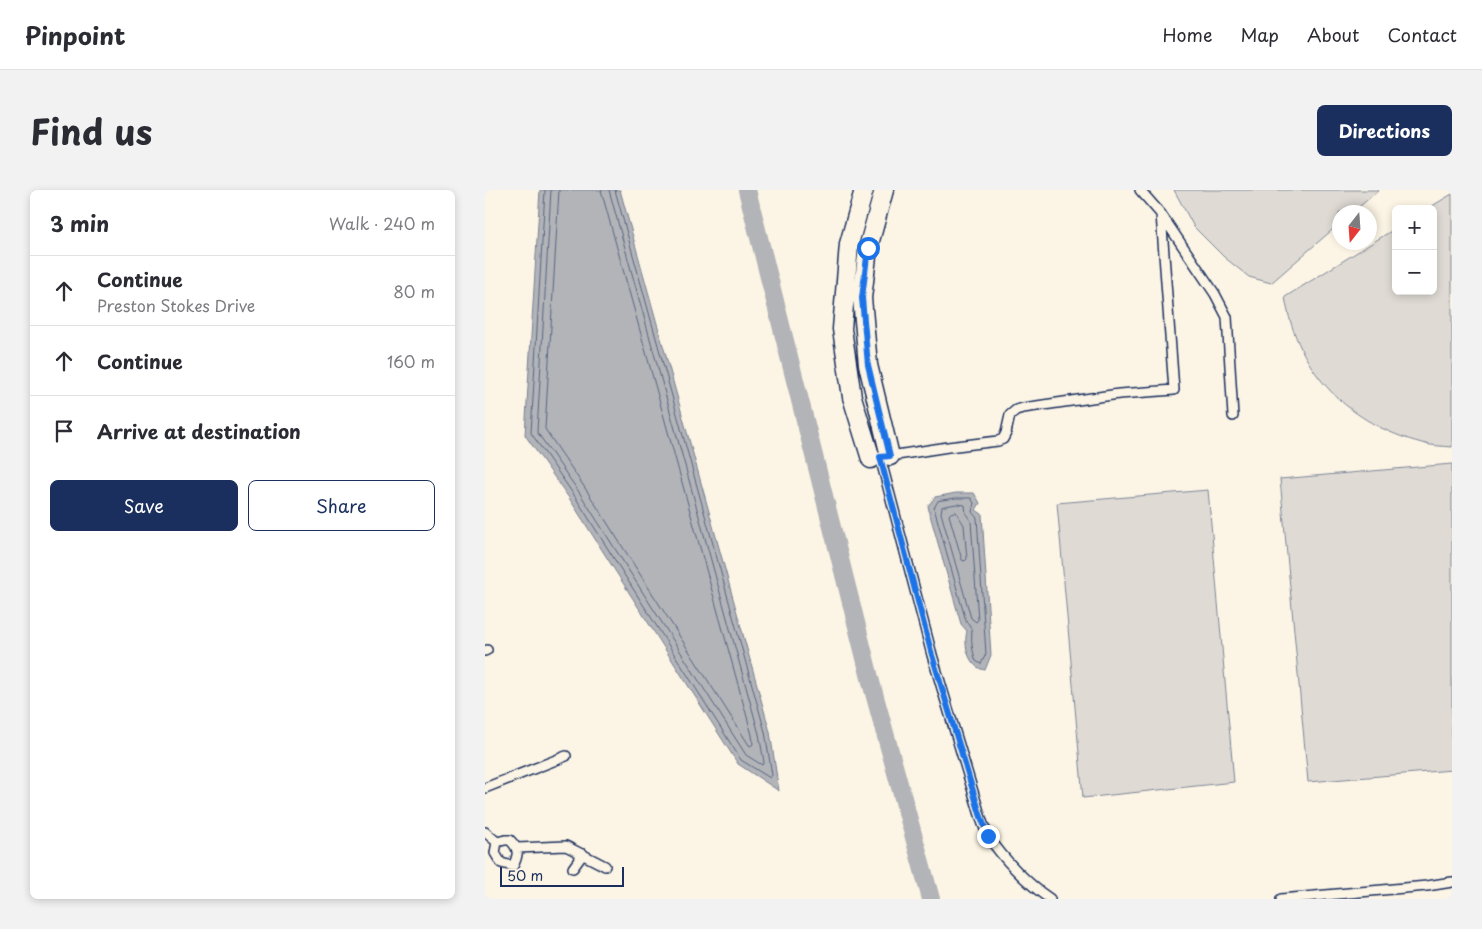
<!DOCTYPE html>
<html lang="en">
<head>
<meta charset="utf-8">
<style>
  :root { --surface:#fff; --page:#f2f2f3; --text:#2b2b33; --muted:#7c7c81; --line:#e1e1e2; --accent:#1b2f5e }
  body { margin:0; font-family:"Playpen Sans",sans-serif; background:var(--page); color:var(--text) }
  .controls { position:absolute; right:15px; top:15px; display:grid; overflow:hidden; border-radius:8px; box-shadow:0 2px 8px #0003 }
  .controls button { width:45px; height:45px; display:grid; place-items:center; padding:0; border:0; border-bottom:1px solid var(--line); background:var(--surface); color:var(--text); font:25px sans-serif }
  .compass { position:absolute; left:847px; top:15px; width:45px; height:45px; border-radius:50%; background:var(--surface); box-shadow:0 2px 8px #0003; rotate:197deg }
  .scale { position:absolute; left:15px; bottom:12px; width:124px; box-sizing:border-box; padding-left:5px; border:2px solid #1b2f5e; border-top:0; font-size:14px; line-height:18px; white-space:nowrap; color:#1b2f5e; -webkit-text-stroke:4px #fcf5e5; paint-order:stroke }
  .stop { position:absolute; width:15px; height:15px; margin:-11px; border:4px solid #1a73e8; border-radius:50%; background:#fff }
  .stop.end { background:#1a73e8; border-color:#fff; box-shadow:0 1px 5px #0008 }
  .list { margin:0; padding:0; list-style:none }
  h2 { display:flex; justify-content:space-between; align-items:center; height:65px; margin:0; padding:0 20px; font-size:21px }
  h2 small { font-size:16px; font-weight:400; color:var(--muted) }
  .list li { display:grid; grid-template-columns:32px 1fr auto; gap:15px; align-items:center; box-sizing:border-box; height:70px; padding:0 20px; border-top:1px solid var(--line) }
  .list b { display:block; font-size:19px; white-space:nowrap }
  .list p { margin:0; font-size:16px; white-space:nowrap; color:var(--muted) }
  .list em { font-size:16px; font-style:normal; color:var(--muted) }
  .actions { display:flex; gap:10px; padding:15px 20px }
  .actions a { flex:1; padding:11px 0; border:1px solid var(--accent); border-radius:8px; text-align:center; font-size:18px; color:var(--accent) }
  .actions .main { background:var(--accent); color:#fff }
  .icon { flex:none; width:28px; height:28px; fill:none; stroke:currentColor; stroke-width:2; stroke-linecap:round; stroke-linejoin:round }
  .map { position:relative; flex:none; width:967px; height:709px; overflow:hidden; border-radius:8px }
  header { display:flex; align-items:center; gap:30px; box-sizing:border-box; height:70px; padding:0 25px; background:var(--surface); border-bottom:1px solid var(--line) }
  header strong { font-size:24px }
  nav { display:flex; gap:28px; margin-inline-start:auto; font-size:18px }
  .intro { display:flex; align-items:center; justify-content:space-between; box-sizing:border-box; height:120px; padding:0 30px }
  h1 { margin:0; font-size:35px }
  .button { padding:12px 22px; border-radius:8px; background:var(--accent); color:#fff; font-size:18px; font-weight:700 }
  main { display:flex; gap:30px; padding:0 30px }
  aside { flex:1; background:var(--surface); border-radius:8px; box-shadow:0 2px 8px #0003 }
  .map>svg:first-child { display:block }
  .green { fill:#dfdbd4; stroke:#7d8599 }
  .water { fill:#b2b4b8; stroke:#767f94 }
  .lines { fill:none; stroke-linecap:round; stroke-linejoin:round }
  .shore { stroke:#576482; stroke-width:1 }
  .canal { stroke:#b2b4b8; stroke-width:18 }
  .lane-casing { stroke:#1b2f5e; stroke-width:12 }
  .street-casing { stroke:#1b2f5e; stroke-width:21 }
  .lane { stroke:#fcf5e5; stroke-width:9 }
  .street { stroke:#fcf5e5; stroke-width:18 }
  .route { stroke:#1a73e8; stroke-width:6 }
</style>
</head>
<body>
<header>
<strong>Pinpoint</strong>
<nav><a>Home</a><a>Map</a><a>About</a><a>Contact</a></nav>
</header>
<div class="intro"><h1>Find us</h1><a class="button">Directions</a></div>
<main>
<aside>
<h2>3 min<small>Walk · 240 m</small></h2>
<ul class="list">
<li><svg class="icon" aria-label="ahead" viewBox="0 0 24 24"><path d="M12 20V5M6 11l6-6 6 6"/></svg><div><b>Continue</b><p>Preston Stokes Drive</p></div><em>80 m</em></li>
<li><svg class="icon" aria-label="ahead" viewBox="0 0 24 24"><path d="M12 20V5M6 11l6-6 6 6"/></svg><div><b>Continue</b></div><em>160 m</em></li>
<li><svg class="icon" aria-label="arrive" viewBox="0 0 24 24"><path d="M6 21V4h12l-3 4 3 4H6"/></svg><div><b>Arrive at destination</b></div></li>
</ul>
<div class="actions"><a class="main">Save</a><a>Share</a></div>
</aside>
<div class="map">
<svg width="967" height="709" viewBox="0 0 967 709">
  <rect width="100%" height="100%" fill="#fcf5e5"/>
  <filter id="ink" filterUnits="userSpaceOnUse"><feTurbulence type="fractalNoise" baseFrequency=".02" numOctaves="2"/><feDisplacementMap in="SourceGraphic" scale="10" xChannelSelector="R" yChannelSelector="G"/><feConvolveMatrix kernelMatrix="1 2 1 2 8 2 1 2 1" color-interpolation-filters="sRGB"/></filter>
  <g filter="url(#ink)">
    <path class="green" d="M689,0H894L868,22H854V34L786,93L764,87L739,67L709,37Z
      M967,4V257C957,256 946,256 937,253C864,234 812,182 800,107L911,38V101H948V19H942Z
      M967,274V580L823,592L795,289Z
      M723,300L749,592L598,608L572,313Z"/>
    <path class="water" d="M55,0H135L285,542L294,601L253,574L84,308L40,245Z
      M471,303H489L495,313L491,320L497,324L506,465L500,480C484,478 478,455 482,441L476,434L445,325L443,316L450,307Z"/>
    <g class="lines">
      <path class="shore" d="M60,0L46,243L89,305L256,570L285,588L287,585L280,542L130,0
        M66,0L52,242L94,302L261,565L277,575L279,572L274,544L124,0
        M74,0L60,239L100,298L264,555L266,556L268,554L267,545L116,0
        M471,308H486L489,313L487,322L492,328L501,464L496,474L491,471C487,460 486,451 487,440L481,431L449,318L453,311Z
        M472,314L480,315L481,324L486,331L493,430L491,432L486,428L456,323L457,317Z
        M471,322L479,335L482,369L480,371L477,370L464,325L466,323Z"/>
      <path class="canal" d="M262,0L387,496L446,709"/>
      <defs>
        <path id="lane" d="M655,0L676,24L730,104L742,127L748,226
          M395,267L447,465L495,625C497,632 500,640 504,647C518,669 543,694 565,709
          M386,269L463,257L513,251L518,249L521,243L525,225L531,220L538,218L634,204L689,200L676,24
          M0,461L2,460
          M0,598L81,566
          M0,642L12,652
          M20,650H25C34,659 34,664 28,676L16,673L10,663L12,652Z
          M32,658L81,656L120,676
          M88,678L98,664
          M796,709L942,696L967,692"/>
        <path id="street" d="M379,0L364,54L357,139L367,207L386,269
          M399,0L383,58L377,108L383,175L405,266"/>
      </defs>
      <use href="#lane" class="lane-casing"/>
      <use href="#street" class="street-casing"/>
      <use href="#lane" class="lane"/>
      <use href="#street" class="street"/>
    </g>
  </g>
  <g class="lines" filter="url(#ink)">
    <path class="route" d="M383,58L377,108L383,175L405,266L395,267L447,465L495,624L503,646"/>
  </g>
</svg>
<div class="controls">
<button>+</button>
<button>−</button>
</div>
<svg class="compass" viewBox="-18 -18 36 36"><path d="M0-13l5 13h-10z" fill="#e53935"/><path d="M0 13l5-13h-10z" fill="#7c7c81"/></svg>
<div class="scale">50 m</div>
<div class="stop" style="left:383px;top:58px"></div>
<div class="stop end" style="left:503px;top:646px"></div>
</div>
</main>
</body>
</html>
